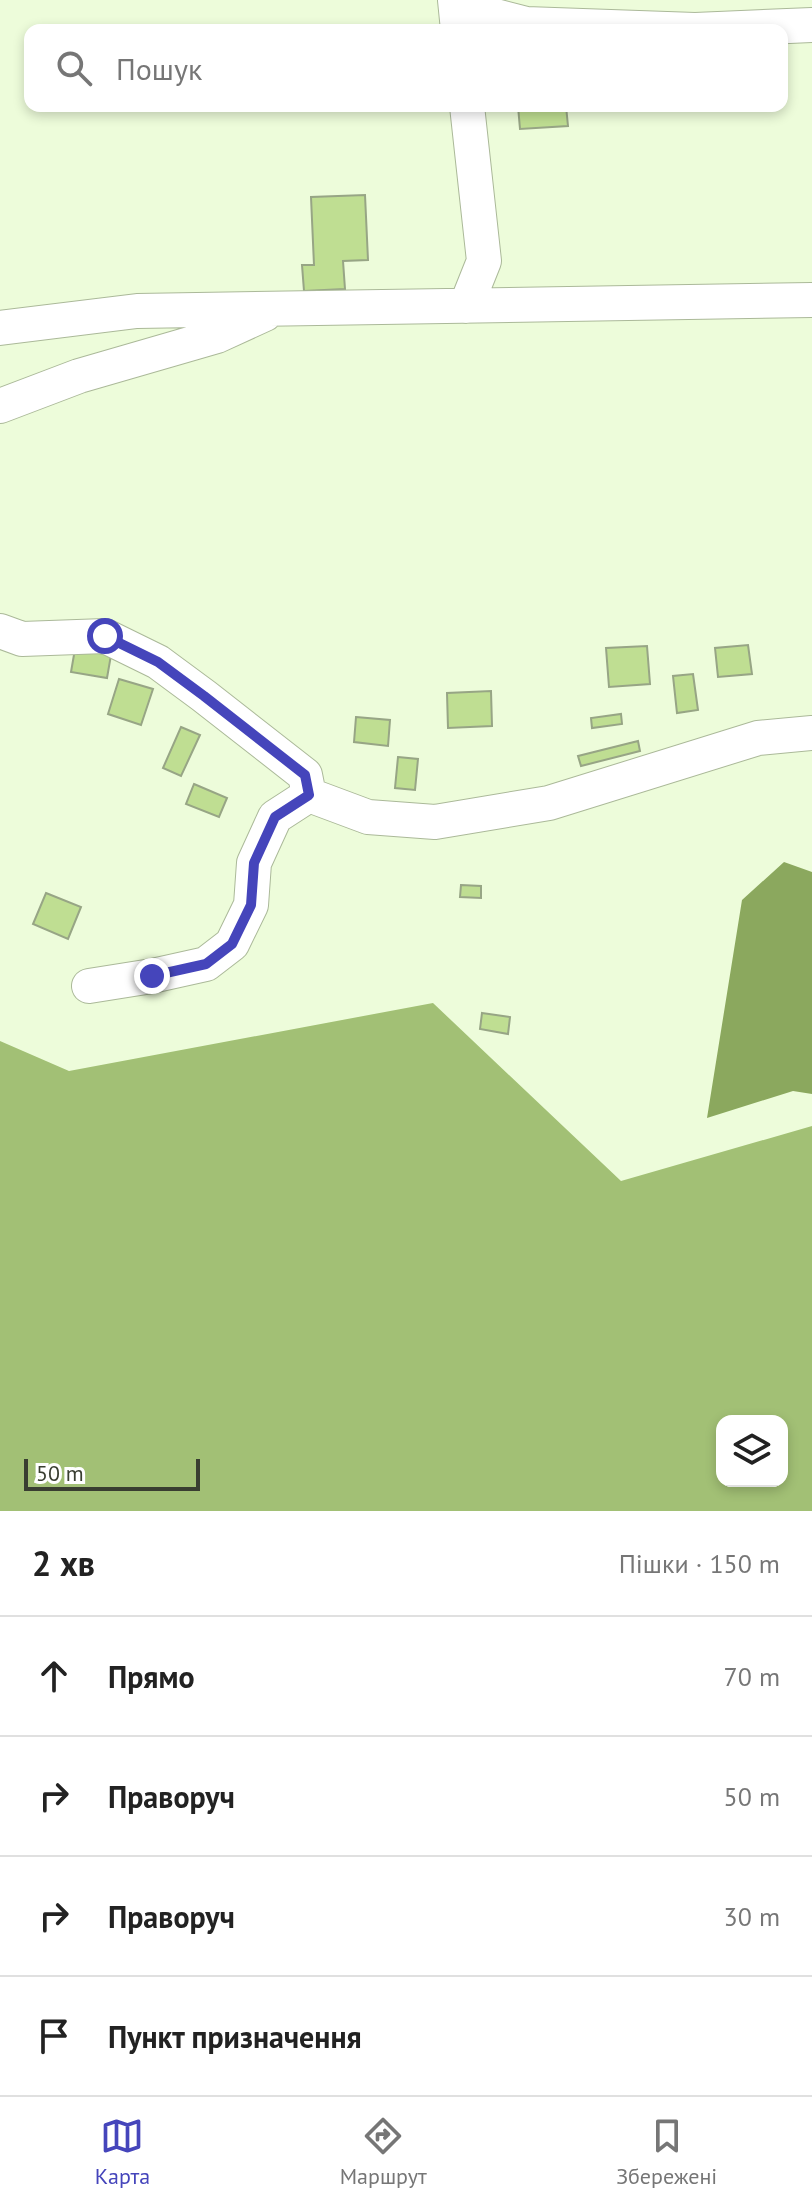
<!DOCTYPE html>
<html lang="uk">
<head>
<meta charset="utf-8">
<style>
  :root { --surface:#fff; --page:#f2f2f2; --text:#222; --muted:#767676; --line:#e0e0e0; --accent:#4545bb }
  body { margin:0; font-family:"PT Sans",sans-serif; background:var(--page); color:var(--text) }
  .controls { position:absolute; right:24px; bottom:24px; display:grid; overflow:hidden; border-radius:16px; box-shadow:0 4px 12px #0003 }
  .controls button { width:72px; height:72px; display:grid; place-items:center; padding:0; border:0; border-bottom:2px solid var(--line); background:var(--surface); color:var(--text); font:40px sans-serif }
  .scale { position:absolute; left:24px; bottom:20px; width:176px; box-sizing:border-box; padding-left:8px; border:4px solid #393e31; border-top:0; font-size:22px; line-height:28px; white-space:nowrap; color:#393e31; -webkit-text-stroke:6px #fff; paint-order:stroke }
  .stop { position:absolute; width:24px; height:24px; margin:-18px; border:6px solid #4545bb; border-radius:50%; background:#fff }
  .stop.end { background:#4545bb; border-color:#fff; box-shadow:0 2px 8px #0008 }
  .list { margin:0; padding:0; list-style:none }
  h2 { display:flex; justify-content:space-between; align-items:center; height:104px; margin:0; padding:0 32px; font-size:34px }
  h2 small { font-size:26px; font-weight:400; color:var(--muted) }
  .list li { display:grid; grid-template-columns:52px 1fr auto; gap:24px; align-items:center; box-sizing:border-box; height:120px; padding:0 32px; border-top:2px solid var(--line) }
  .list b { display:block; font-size:30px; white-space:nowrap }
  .list em { font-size:26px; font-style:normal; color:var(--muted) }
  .icon { flex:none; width:44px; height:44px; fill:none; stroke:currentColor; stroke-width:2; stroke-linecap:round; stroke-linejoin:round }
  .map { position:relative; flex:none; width:812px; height:1511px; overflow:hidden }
  .search { position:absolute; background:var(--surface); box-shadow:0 4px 12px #0003; left:24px; right:24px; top:24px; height:88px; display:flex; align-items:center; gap:20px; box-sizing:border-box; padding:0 28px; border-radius:16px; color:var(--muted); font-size:30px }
  .sheet { height:584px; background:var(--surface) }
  nav { display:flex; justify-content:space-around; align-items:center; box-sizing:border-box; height:112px; border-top:2px solid var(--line); background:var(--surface); font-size:22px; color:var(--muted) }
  nav a { display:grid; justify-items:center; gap:4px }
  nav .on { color:var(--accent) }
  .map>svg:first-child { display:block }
  .forest { fill:#a2c075; fill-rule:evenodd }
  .water { fill:#8ba85e }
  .building { fill:#bfde92; stroke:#97a585; stroke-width:2 }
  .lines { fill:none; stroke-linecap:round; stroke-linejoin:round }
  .minor-casing { stroke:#abb999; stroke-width:36 }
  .minor { stroke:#fff; stroke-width:34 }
  .route { stroke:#4545bb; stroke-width:10 }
</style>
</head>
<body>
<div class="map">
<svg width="812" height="1511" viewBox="0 0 812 1511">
  <rect width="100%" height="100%" fill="#edfcda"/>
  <path class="forest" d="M433,1003L621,1181L812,1126V1511H0V1041L69,1071ZM722,1421H782V1481H722Z"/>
  <path class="water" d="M784,862L812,872V1094L793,1091L707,1118L742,900Z"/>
  <path class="building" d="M518,106H566L568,126L520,129Z
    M365,195L368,260L343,261L345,289L304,291L302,265H314L311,197Z
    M748,645L752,674L718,677L715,648Z
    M647,646L650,684L609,687L606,648Z
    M75,649L111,655L107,678L71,672Z
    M693,674L698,710L677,713L673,676Z
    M119,679L153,689L141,725L108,714Z
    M491,691L492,726L448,728L447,693Z
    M621,714L622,724L592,728L591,718Z
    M356,717L390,720L388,746L354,742Z
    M181,727L200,735L181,776L163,768Z
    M638,741L640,751L581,766L578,756Z
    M398,757L418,759L415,790L395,788Z
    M194,784L227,798L219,817L186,804Z
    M461,885L481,886V898L460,897Z
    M46,893L81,907L68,939L33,924Z
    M482,1013L510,1017L508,1034L480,1029Z"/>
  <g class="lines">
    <defs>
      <path id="minor" d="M455,0L458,30
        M469,0L480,12L526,24L695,30L812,25
        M466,306L484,261L467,106
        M0,328L137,311L812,300
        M0,406L79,376L217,336L265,314
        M0,631L22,639L105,636L158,662L204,696L305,775L309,795L368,817L435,822L549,803L758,738L812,733
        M89,986L152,976L206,964L232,944L251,905L254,863L275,817L309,795"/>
    </defs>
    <use href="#minor" class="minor-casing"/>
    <use href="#minor" class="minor"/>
  </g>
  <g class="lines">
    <path class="route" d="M105,636L158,662L204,696L305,775L309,795L275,817L254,863L251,905L232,944L206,964L152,976"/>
  </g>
</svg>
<div class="controls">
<button><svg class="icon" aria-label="layers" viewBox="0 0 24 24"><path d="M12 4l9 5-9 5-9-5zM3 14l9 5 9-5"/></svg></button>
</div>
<div class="scale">50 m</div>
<div class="stop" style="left:105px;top:636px"></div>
<div class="stop end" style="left:152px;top:976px"></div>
<div class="search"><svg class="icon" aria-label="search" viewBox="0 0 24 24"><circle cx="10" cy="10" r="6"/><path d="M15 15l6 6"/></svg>Пошук</div>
</div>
<section class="sheet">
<h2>2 хв<small>Пішки · 150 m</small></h2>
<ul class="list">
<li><svg class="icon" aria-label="ahead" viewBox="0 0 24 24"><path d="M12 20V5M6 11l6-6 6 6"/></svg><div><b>Прямо</b></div><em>70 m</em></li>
<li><svg class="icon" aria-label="right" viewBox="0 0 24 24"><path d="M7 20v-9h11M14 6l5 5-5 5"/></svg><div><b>Праворуч</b></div><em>50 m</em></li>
<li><svg class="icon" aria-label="right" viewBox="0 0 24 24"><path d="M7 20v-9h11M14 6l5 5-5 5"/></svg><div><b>Праворуч</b></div><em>30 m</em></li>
<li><svg class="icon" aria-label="arrive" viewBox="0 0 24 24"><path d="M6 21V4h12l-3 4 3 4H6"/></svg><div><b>Пункт призначення</b></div></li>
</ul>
</section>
<nav>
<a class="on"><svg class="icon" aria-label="map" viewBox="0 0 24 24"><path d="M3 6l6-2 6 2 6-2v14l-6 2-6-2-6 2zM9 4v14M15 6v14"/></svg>Карта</a>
<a><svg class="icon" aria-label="directions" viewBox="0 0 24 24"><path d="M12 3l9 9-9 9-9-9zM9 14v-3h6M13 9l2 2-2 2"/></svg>Маршрут</a>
<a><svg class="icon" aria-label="saved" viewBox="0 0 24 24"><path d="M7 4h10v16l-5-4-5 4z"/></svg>Збережені</a>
</nav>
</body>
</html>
